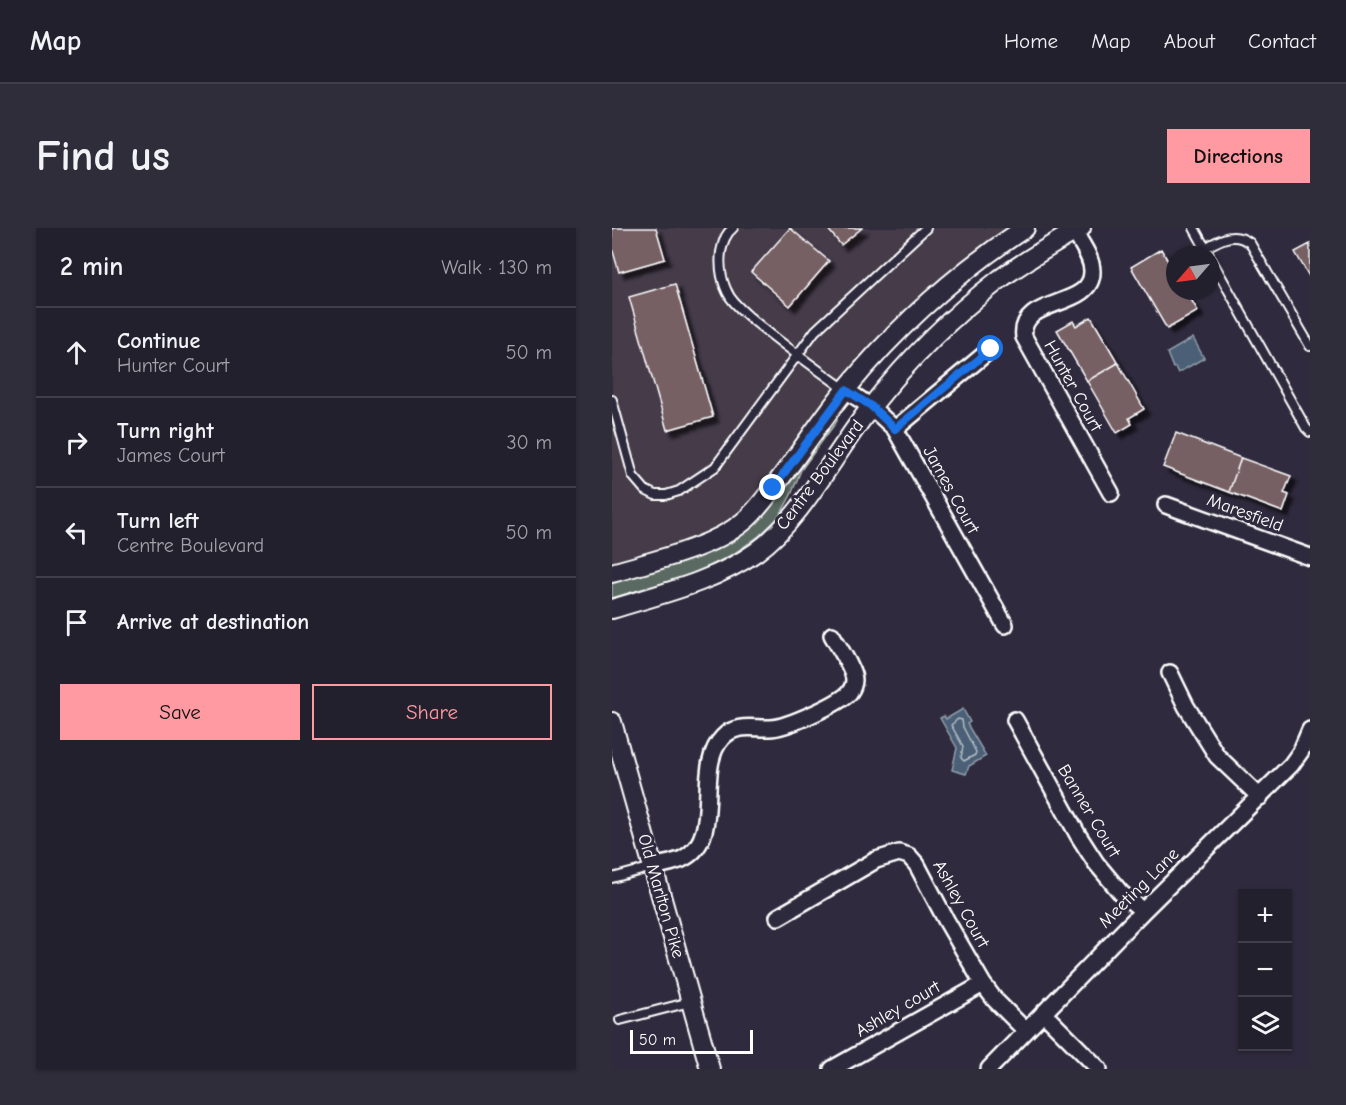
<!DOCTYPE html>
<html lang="en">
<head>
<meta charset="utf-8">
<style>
  :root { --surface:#23202e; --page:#2f2d3a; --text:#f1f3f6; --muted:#a3a3aa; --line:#403e4a; --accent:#ff9aa2 }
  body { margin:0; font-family:"Comic Neue",sans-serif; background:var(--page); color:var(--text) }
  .controls { position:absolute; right:18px; bottom:18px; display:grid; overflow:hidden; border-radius:0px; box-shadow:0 2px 4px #0004 }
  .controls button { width:54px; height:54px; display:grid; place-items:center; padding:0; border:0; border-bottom:2px solid var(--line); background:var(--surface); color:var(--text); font:30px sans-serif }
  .compass { position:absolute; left:554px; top:18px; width:54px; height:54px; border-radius:50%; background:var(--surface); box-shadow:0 2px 4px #0004; rotate:242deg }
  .scale { position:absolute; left:18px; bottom:15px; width:123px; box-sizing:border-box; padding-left:6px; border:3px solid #fff; border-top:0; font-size:16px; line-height:21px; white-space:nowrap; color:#fff; -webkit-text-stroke:4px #2f2a3d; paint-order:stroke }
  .stop { position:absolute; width:18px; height:18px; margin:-14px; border:4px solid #1a73e8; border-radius:50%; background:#fff }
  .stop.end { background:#1a73e8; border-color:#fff; box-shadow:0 2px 6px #0008 }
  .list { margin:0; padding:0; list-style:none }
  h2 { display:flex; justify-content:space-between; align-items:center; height:78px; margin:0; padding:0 24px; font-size:26px }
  h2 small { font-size:20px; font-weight:400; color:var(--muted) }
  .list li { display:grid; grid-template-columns:39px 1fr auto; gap:18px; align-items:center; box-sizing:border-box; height:90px; padding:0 24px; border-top:2px solid var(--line) }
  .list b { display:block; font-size:22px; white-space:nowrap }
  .list p { margin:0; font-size:20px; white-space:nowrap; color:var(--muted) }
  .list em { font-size:20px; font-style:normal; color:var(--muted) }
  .actions { display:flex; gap:12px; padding:18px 24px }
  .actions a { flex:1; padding:14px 0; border:2px solid var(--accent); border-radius:0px; text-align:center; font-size:21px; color:var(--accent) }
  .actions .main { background:var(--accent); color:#111 }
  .icon { flex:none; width:33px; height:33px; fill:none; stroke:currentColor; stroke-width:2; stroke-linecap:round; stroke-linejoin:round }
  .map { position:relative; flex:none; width:698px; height:841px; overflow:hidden; border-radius:0px }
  header { display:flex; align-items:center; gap:36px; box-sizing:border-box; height:84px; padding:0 30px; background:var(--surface); border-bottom:2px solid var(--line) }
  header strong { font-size:28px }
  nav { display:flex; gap:33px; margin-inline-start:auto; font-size:21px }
  .intro { display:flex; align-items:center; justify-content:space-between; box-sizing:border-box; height:144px; padding:0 36px }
  h1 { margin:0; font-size:42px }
  .button { padding:15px 27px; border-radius:0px; background:var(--accent); color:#111; font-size:21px; font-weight:700 }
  main { display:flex; gap:36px; padding:0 36px }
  aside { flex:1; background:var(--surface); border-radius:0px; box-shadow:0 2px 4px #0004 }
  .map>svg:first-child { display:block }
  .built { fill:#443a49 }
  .green { fill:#5a6a62; stroke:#acb4b0; stroke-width:1.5 }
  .water { fill:#4b6076; stroke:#93a0ad; stroke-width:1.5 }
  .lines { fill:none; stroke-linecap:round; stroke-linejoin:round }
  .shore { stroke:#b7bfc8; stroke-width:1.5 }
  .building { fill:#766064; stroke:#fff; stroke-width:1.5; filter:url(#shadow) }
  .service-casing { stroke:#fff; stroke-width:12 }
  .minor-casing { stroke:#fff; stroke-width:20 }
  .tertiary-casing { stroke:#fff; stroke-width:22 }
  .service { stroke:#2f2a3d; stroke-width:8 }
  .minor { stroke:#2f2a3d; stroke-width:15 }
  .tertiary { stroke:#2f2a3d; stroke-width:18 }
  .route { stroke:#1a73e8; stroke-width:8 }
  .labels { text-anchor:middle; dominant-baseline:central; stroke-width:6; stroke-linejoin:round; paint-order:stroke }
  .street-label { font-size:18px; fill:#fff; stroke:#2f2a3d }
</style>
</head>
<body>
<header>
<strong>Map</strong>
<nav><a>Home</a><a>Map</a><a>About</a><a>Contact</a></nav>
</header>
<div class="intro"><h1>Find us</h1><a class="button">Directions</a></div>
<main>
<aside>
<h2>2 min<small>Walk · 130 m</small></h2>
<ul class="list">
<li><svg class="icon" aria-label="ahead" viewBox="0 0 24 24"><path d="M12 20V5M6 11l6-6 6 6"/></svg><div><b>Continue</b><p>Hunter Court</p></div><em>50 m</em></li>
<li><svg class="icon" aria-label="right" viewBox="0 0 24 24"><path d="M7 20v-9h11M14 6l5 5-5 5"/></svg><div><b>Turn right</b><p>James Court</p></div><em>30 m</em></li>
<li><svg class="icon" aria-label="left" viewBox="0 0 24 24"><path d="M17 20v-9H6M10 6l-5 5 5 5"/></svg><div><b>Turn left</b><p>Centre Boulevard</p></div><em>50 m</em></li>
<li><svg class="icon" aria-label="arrive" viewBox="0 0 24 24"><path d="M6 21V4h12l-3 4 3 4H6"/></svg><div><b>Arrive at destination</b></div></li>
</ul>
<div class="actions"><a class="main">Save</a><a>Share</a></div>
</aside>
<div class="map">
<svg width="698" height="841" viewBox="0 0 698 841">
  <defs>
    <filter id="shadow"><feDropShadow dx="5.5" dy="5.5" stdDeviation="1.5" flood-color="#0009"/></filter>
  </defs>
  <rect width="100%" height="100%" fill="#2f2a3d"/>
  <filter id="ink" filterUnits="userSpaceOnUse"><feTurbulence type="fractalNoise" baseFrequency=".0167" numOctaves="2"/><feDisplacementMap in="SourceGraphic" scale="12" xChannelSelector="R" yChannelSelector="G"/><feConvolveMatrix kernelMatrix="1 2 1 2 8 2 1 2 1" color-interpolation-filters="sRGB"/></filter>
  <g filter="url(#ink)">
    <path class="built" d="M0,0H413L319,73L130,295L0,345Z"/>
    <path class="green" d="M225,190V193L189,242L179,267L167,289L147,308L121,326L85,345L0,370V355L80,331L101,322L128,305Z"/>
    <path class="water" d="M581,110L592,130L566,145L563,139L561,140L555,125Z
      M351,481L358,494L355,496L374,528L357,538L354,546L340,542L345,520L328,490L332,488L334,491Z"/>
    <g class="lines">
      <path class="shore" d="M346,491L350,492L351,499L364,524L363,527L352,533L349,530L351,518L339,497Z"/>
    </g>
    <path class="building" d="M0,0H44L53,31L7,44L0,20Z
      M178,0L217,33L178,78L139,44Z
      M215,0H250L229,17Z
      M698,16V50L683,24Z
      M549,21L563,45V63H574L586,83L555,101L519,39Z
      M63,56L101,189L55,202L17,69Z
      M479,89L506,135L475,153L445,102L461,93L464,98Z
      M506,135L532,181L517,190L520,196L505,205L475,153Z
      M564,205L629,230L617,264L551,239Z
      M629,230L679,248L672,265L677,267L671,284L617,264Z"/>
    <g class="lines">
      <defs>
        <path id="service" d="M121,0C113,6 111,15 109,24C107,39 110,56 118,69C127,82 140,91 152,101C178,122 206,142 234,162
          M582,0L597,27
          M593,20C609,11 622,3 638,15L698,118
          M599,31L694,200L698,204
          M0,172L21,248L33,262L43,267H54L67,263L103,239L203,103L314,0
          M0,650L41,639
          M8,792L78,774"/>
        <path id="minor" d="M460,0C467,12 480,29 480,43C481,82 406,68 412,109L499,265
          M234,162L259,179L283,201L393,397
          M283,201L379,121
          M554,277L698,329
          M558,445L574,478L605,528L648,569
          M403,492L466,607L484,635L509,665L531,683
          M41,639C51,636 63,635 72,630C113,608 81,539 111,509C124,495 142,501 158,500C174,500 226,476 237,465C240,461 242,457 242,452C242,441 226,418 220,407
          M166,689L264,632L287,625L297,628L305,637L334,692L371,756L383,772L414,803
          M431,785L487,841
          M220,841L371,756
          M377,841L531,683L679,537L689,523L698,502"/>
        <path id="tertiary" d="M0,345C40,333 98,321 131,294C144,284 154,269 164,256C188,225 209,192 234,161C285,99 346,44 413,0
          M0,381C48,366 102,354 144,324C190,291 223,224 259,179C296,132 341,87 388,51C414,32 441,16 469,0
          M0,494L98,841"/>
      </defs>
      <use href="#service" class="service-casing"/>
      <use href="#minor" class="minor-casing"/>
      <use href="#tertiary" class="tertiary-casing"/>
      <use href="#service" class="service"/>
      <use href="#minor" class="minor"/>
      <use href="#tertiary" class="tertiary"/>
    </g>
  </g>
  <g class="lines" filter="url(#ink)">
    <path class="route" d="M161,260L234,162L259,178L283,201L379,121"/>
  </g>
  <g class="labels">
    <g class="street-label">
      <text transform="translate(461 158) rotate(61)">Hunter Court</text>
      <text transform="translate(208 247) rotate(-53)">Centre Boulevard</text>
      <text transform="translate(339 262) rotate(61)">James Court</text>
      <text transform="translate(633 285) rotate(20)">Maresfield</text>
      <text transform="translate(477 583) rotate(59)">Banner Court</text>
      <text transform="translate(527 660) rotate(-45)">Meeting Lane</text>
      <text transform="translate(49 668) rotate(74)">Old Marlton Pike</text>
      <text transform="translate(349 676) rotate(61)">Ashley Court</text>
      <text transform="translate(286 781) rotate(-30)">Ashley court</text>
    </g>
  </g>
</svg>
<div class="controls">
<button>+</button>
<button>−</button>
<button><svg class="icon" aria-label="layers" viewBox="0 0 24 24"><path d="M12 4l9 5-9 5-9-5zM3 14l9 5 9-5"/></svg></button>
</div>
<svg class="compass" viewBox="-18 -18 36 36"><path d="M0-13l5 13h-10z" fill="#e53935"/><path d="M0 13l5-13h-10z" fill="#a3a3aa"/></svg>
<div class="scale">50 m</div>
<div class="stop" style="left:379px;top:121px"></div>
<div class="stop end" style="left:161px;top:260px"></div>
</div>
</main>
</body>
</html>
